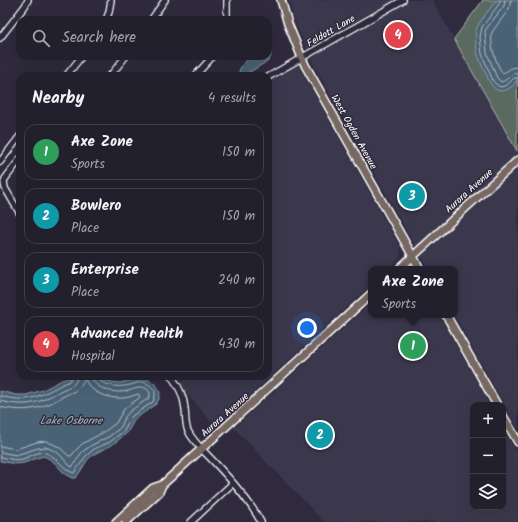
<!DOCTYPE html>
<html lang="en">
<head>
<meta charset="utf-8">
<style>
  :root { --surface:#23202e; --page:#2b2836; --text:#f1f3f6; --muted:#a3a3aa; --line:#403e4a; --accent:#b45309 }
  body { margin:0; font-family:Kalam,sans-serif; background:var(--page); color:var(--text) }
  .controls { position:absolute; right:12px; bottom:12px; display:grid; overflow:hidden; border-radius:8px; box-shadow:0 4px 16px #0002 }
  .controls button { width:36px; height:36px; display:grid; place-items:center; padding:0; border:0; border-bottom:1px solid var(--line); background:var(--surface); color:var(--text); font:20px sans-serif }
  .you { position:absolute; left:307px; top:328px; width:14px; height:14px; margin:-10px; border:3px solid #fff; border-radius:50%; background:#1a73e8; box-shadow:0 0 0 6px #1a73e833 }
  .badge { display:grid; place-items:center; width:26px; height:26px; border-radius:50%; background:var(--accent); color:#fff; font-size:13px; font-weight:700 }
  .pin { position:absolute; translate:-50% -50%; border:2px solid #fff; box-shadow:0 1px 4px #0006 }
  .popup { position:absolute; left:368px; top:266px; width:90px; height:52px; box-sizing:border-box; display:grid; place-content:center; border-radius:8px; background:var(--surface); filter:drop-shadow(0 1px 3px #0005); font-size:13px; white-space:nowrap; color:var(--muted) }
  .popup b { font-size:15px; color:var(--text) }
  .popup::after { content:''; position:absolute; left:50%; top:100%; margin-left:-8px; border:8px solid transparent; border-top-color:var(--surface) }
  .list { margin:0; padding:0; list-style:none }
  h2 { display:flex; justify-content:space-between; align-items:center; height:52px; margin:0; padding:0 16px; font-size:17px }
  h2 small { font-size:13px; font-weight:400; color:var(--muted) }
  .list li { display:grid; grid-template-columns:26px 1fr auto; gap:12px; align-items:center; box-sizing:border-box; height:56px; margin:0 8px 8px; padding:0 8px; border:1px solid var(--line); border-radius:12px }
  .list b { display:block; font-size:15px; white-space:nowrap }
  .list p { margin:0; font-size:13px; white-space:nowrap; color:var(--muted) }
  .list em { font-size:13px; font-style:normal; color:var(--muted) }
  .icon { flex:none; width:22px; height:22px; fill:none; stroke:currentColor; stroke-width:2; stroke-linecap:round; stroke-linejoin:round }
  .map { position:relative; flex:none; width:518px; height:522px; overflow:hidden }
  .search { position:absolute; background:var(--surface); box-shadow:0 4px 16px #0002; left:16px; top:16px; width:256px; height:44px; display:flex; align-items:center; gap:10px; box-sizing:border-box; padding:0 14px; border-radius:12px; color:var(--muted); font-size:15px }
  .panel { position:absolute; background:var(--surface); box-shadow:0 4px 16px #0002; left:16px; top:72px; width:256px; height:308px; border-radius:12px }
  .map>svg:first-child { display:block }
  .built { fill:#3b384e }
  .green { fill:#5a6a61; stroke:#acb4b0 }
  .water { fill:#4a6275; stroke:#92a1ac }
  .lines { fill:none; stroke-linecap:round; stroke-linejoin:round }
  .shore { stroke:#b7c0c8; stroke-width:1 }
  .minor-casing { stroke:#fff; stroke-width:8 }
  .major-casing { stroke:#fff; stroke-width:10 }
  .minor { stroke:#2f2a3d; stroke-width:5.5 }
  .major { stroke:#776864; stroke-width:7 }
  .labels { text-anchor:middle; dominant-baseline:central; stroke-width:3; stroke-linejoin:round; paint-order:stroke }
  .street-label { font-size:10px; fill:#fff; stroke:#2f2a3d }
  .water-label { font-size:11px; font-style:italic; fill:#aeb8c1; stroke:#2f2a3d }
</style>
</head>
<body>
<div class="map">
<svg width="518" height="522" viewBox="0 0 518 522">
  <rect width="100%" height="100%" fill="#2f2a3d"/>
  <filter id="ink" filterUnits="userSpaceOnUse"><feTurbulence type="fractalNoise" baseFrequency=".025" numOctaves="2"/><feDisplacementMap in="SourceGraphic" scale="8" xChannelSelector="R" yChannelSelector="G"/><feConvolveMatrix kernelMatrix="1 2 1 2 8 2 1 2 1" color-interpolation-filters="sRGB"/></filter>
  <g filter="url(#ink)">
    <path class="built" d="M289,0H432L518,152V429L454,315H455V269H428L315,67L294,20Z
      M296,61L400,247L401,254L399,259L388,269H371V285L216,427L179,385L188,376H268V77Z
      M371,303V315H439L490,405H473V507H503V428L518,455V522H324L234,428Z"/>
    <path class="green" d="M483,0H518L517,151L454,39Z
      M417,337L422,346L409,354L404,345Z"/>
    <path class="water" d="M497,0H518V78C516,83 512,87 508,89C494,96 489,81 485,71C483,68 481,64 480,60C476,52 475,39 476,30C478,23 492,6 497,0Z
      M268,44C270,50 273,55 268,61L243,76L239,75C238,67 246,62 251,56H268Z
      M76,376H94L111,382L120,383L135,379L145,378L152,382L155,384L159,389L160,393L159,399L156,404L135,419L127,433L112,445L96,453L88,459L76,478H73L64,473L55,463L51,460L44,456L40,457L24,463L16,464L0,461V391L16,395H26L43,390L62,380Z"/>
    <g class="lines">
      <path class="shore" d="M500,0L499,4L482,27L480,37L482,54L493,81L498,86L501,87L507,85L514,78H518
        M505,0L504,6L486,29L485,32L487,53L497,78L501,82C508,81 509,73 518,73
        M511,0L509,9L492,32C490,46 495,60 502,73C508,72 509,67 518,67
        M0,396C28,403 36,398 61,385C66,382 71,383 72,376
        M0,401C28,408 39,403 62,390C70,386 77,386 77,376
        M0,407C17,411 33,411 49,404C55,401 60,398 66,395C69,393 74,392 77,390C81,387 82,383 84,380L86,381C91,393 109,399 122,398C127,398 133,396 138,394L140,396L139,398L124,409L116,423L104,432L89,440L82,444L77,449L71,456H69L59,447L46,441L37,442L16,449L0,446
        M0,452L16,455L38,448L46,447L57,452L62,457L69,465L72,467L82,452L92,445L110,436L121,427L125,417L130,411L149,398L150,395V393L147,389L143,387C135,388 128,392 120,392C110,392 93,388 92,376
        M0,457C8,458 14,461 22,459C30,457 39,450 46,453C58,457 63,470 74,473L86,456L94,449L110,442L124,431L132,416L153,402L155,396V391C152,387 148,383 143,382C139,382 134,384 130,385C121,387 114,387 106,384C101,382 98,381 97,376"/>
      <defs>
        <path id="minor" d="M227,0V20
          M106,20L109,12L111,0
          M151,20L165,0
          M0,38L25,6L28,0
          M66,76L82,56
          M110,76L126,56
          M195,76L213,56
          M268,77L403,0
          M20,159L5,179L4,182L5,188L20,214
          M0,162L20,136
          M171,376C179,386 184,397 185,409C186,417 185,424 188,431C194,443 206,453 216,464C233,482 249,500 261,522
          M191,522L233,483"/>
        <path id="major" d="M281,0L288,24L305,65L420,269
          M399,269L518,160
          M446,315L497,405
          M503,416L518,442
          M116,522L153,488L162,485L371,294
          M126,522L159,492L162,485"/>
      </defs>
      <use href="#minor" class="minor-casing"/>
      <use href="#major" class="major-casing"/>
      <use href="#minor" class="minor"/>
      <use href="#major" class="major"/>
    </g>
  </g>
  <g class="labels">
    <g class="street-label">
      <text transform="translate(331 31) rotate(-30)">Feldott Lane</text>
      <text transform="translate(354 132) rotate(61)">West Ogden Avenue</text>
      <text transform="translate(469 191) rotate(-42)">Aurora Avenue</text>
      <text transform="translate(225 415) rotate(-42)">Aurora Avenue</text>
    </g>
    <g class="water-label">
      <text x="71" y="421">Lake Osborne</text>
    </g>
  </g>
</svg>
<div class="controls">
<button>+</button>
<button>−</button>
<button><svg class="icon" aria-label="layers" viewBox="0 0 24 24"><path d="M12 4l9 5-9 5-9-5zM3 14l9 5 9-5"/></svg></button>
</div>
<div class="you"></div>
<div class="pin badge" style="left:413px;top:346px;background:#2e9e5b">1</div>
<div class="popup"><b>Axe Zone</b>Sports</div>
<div class="pin badge" style="left:320px;top:435px;background:#0f9aa8">2</div>
<div class="pin badge" style="left:412px;top:196px;background:#0f9aa8">3</div>
<div class="pin badge" style="left:398px;top:35px;background:#e0444e">4</div>
<div class="search"><svg class="icon" aria-label="search" viewBox="0 0 24 24"><circle cx="10" cy="10" r="6"/><path d="M15 15l6 6"/></svg>Search here</div>
<section class="panel">
<h2>Nearby<small>4 results</small></h2>
<ul class="list">
<li><span class="badge" style="background:#2e9e5b">1</span><div><b>Axe Zone</b><p>Sports</p></div><em>150 m</em></li>
<li><span class="badge" style="background:#0f9aa8">2</span><div><b>Bowlero</b><p>Place</p></div><em>150 m</em></li>
<li><span class="badge" style="background:#0f9aa8">3</span><div><b>Enterprise</b><p>Place</p></div><em>240 m</em></li>
<li><span class="badge" style="background:#e0444e">4</span><div><b>Advanced Health</b><p>Hospital</p></div><em>430 m</em></li>
</ul>
</section>
</div>
</body>
</html>
